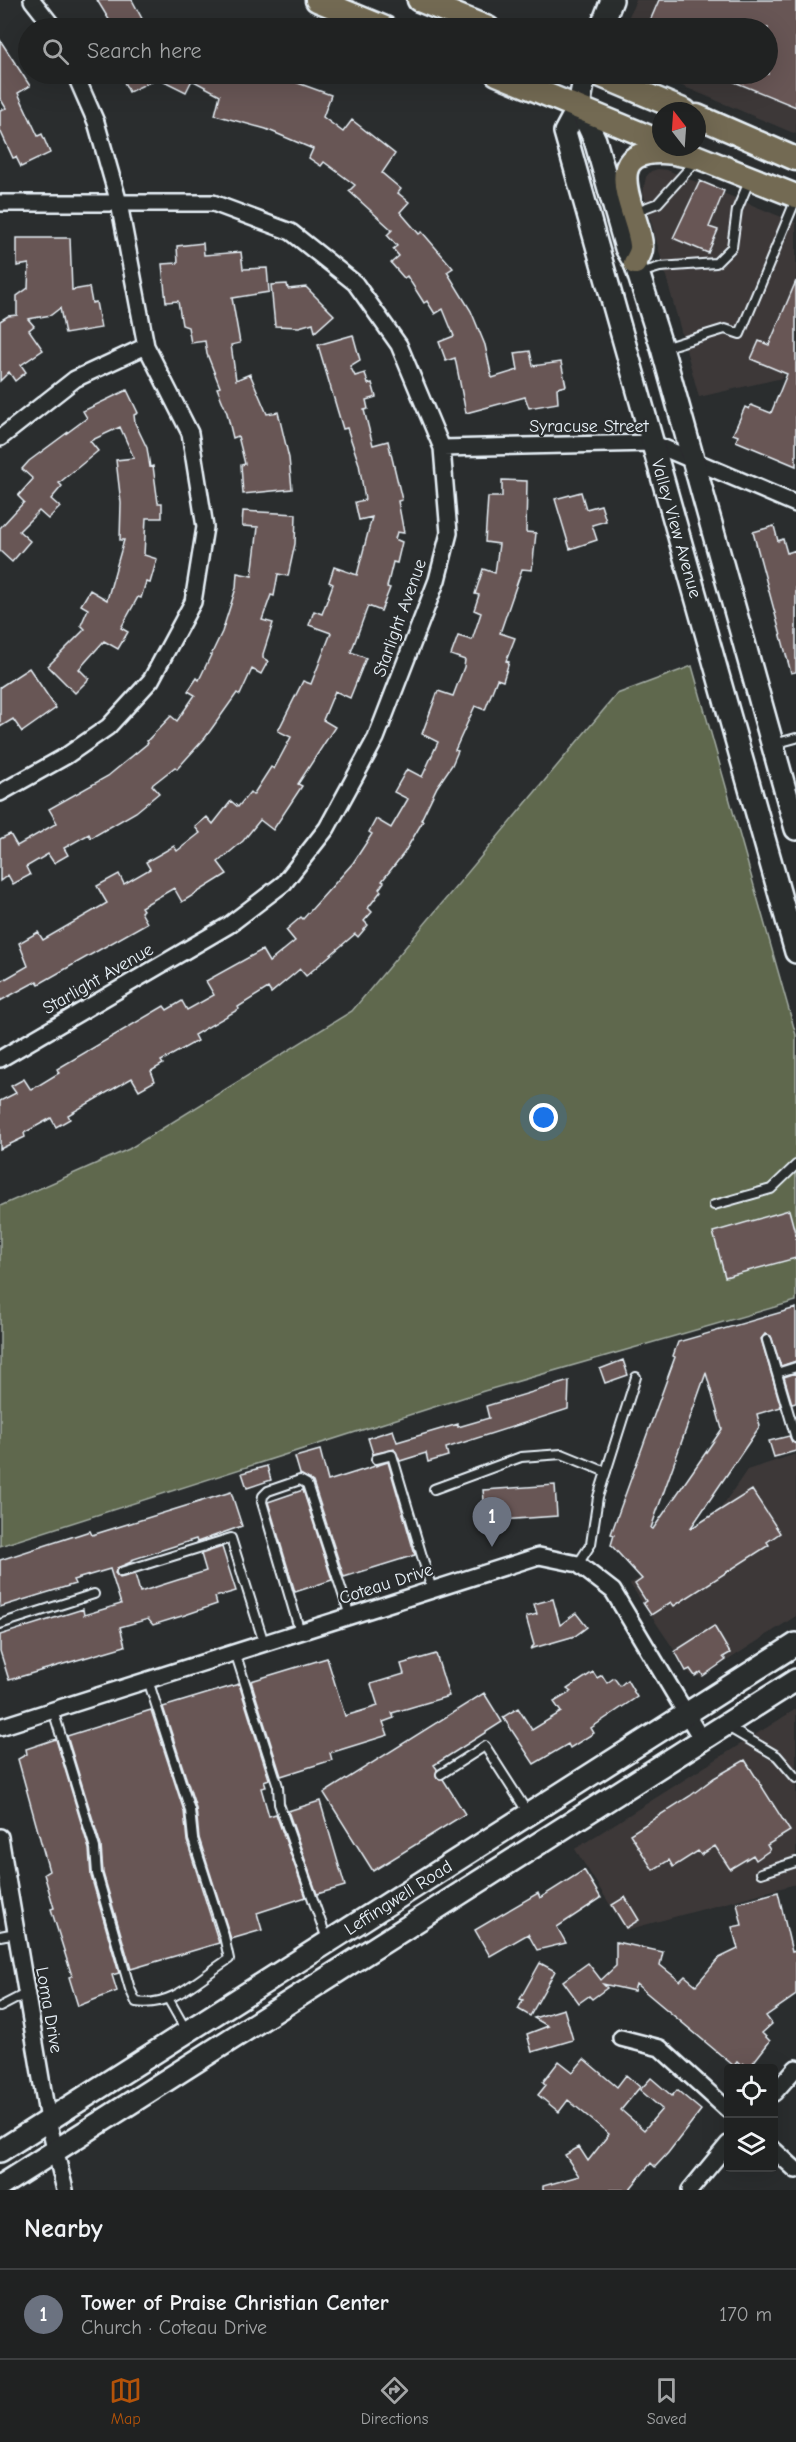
<!DOCTYPE html>
<html lang="en">
<head>
<meta charset="utf-8">
<style>
  :root { --surface:#202222; --page:#282a2a; --text:#f1f3f6; --muted:#a2a4a5; --line:#3d3f40; --accent:#b45309 }
  body { margin:0; font-family:"Comic Neue",sans-serif; background:var(--page); color:var(--text) }
  .controls { position:absolute; right:18px; bottom:18px; display:grid; overflow:hidden; border-radius:6px; box-shadow:0 6px 24px #0002 }
  .controls button { width:54px; height:54px; display:grid; place-items:center; padding:0; border:0; border-bottom:2px solid var(--line); background:var(--surface); color:var(--text); font:30px sans-serif }
  .compass { position:absolute; left:652px; top:102px; width:54px; height:54px; border-radius:50%; background:var(--surface); box-shadow:0 6px 24px #0002; rotate:343deg }
  .you { position:absolute; left:544px; top:1118px; width:21px; height:21px; margin:-15px; border:4px solid #fff; border-radius:50%; background:#1a73e8; box-shadow:0 0 0 9px #1a73e833 }
  .badge { display:grid; place-items:center; width:39px; height:39px; border-radius:50%; background:var(--accent); color:#fff; font-size:20px; font-weight:700 }
  .pin { position:absolute; translate:-50% -50px; filter:drop-shadow(0 2px 3px #0008) }
  .pin::after { content:''; position:absolute; top:32px; width:21px; height:18px; background:inherit; clip-path:polygon(0 0,100% 0,50% 100%) }
  .list { margin:0; padding:0; list-style:none }
  h2 { display:flex; justify-content:space-between; align-items:center; height:78px; margin:0; padding:0 24px; font-size:26px }
  h2 small { font-size:20px; font-weight:400; color:var(--muted) }
  .list li { display:grid; grid-template-columns:39px 1fr auto; gap:18px; align-items:center; box-sizing:border-box; height:90px; padding:0 24px; border-top:2px solid var(--line) }
  .list b { display:block; font-size:22px; white-space:nowrap }
  .list p { margin:0; font-size:20px; white-space:nowrap; color:var(--muted) }
  .list em { font-size:20px; font-style:normal; color:var(--muted) }
  .icon { flex:none; width:33px; height:33px; fill:none; stroke:currentColor; stroke-width:2; stroke-linecap:round; stroke-linejoin:round }
  .map { position:relative; flex:none; width:796px; height:2190px; overflow:hidden }
  .search { position:absolute; background:var(--surface); box-shadow:0 6px 24px #0002; left:18px; right:18px; top:18px; height:66px; display:flex; align-items:center; gap:15px; box-sizing:border-box; padding:0 21px; border-radius:33px; color:var(--muted); font-size:22px }
  .sheet { height:168px; background:var(--surface) }
  nav { display:flex; justify-content:space-around; align-items:center; box-sizing:border-box; height:84px; border-top:2px solid var(--line); background:var(--surface); font-size:16px; color:var(--muted) }
  nav a { display:grid; justify-items:center; gap:3px }
  nav .on { color:var(--accent) }
  .map>svg:first-child { display:block }
  .built { fill:#3d3939 }
  .green { fill:#5e674e; stroke:#a3aca3; stroke-width:1.5 }
  .building { fill:#685654; stroke:#e8f1f8; stroke-width:1.5; fill-rule:evenodd }
  .lines { fill:none; stroke-linecap:round; stroke-linejoin:round }
  .lane-casing { stroke:#e8f1f8; stroke-width:12 }
  .street-casing { stroke:#e8f1f8; stroke-width:20 }
  .secondary-casing { stroke:#e8f1f8; stroke-width:26 }
  .primary-casing { stroke:#e8f1f8; stroke-width:27 }
  .lane { stroke:#2a2d2e; stroke-width:8 }
  .street { stroke:#2a2d2e; stroke-width:15 }
  .secondary { stroke:#2a2d2e; stroke-width:21 }
  .primary { stroke:#736b52; stroke-width:22 }
  .labels { text-anchor:middle; dominant-baseline:central; stroke-width:4.5; stroke-linejoin:round; paint-order:stroke }
  .street-label { font-size:18px; fill:#e8f1f8; stroke:#2a2d2e }
</style>
</head>
<body>
<div class="map">
<svg width="796" height="2190" viewBox="0 0 796 2190">
  <rect width="100%" height="100%" fill="#2a2d2e"/>
  <filter id="ink" filterUnits="userSpaceOnUse"><feTurbulence type="fractalNoise" baseFrequency=".0167" numOctaves="2"/><feDisplacementMap in="SourceGraphic" scale="12" xChannelSelector="R" yChannelSelector="G"/><feConvolveMatrix kernelMatrix="1 2 1 2 8 2 1 2 1" color-interpolation-filters="sRGB"/></filter>
  <g filter="url(#ink)">
    <path class="built" d="M636,0H796V134L654,74H768V28H624Z
      M658,169L667,170L796,223V352L794,351L782,378L699,397L643,192L646,177L651,171Z
      M796,1454V1616L702,1677L691,1675L630,1584L699,1540L747,1470Z
      M796,1709V1884L626,1930L575,1849Z"/>
    <path class="green" d="M692,666L796,1035V1301L484,1391L0,1546V1206L129,1149L352,1011L617,694Z"/>
    <path class="building" d="M97,0H132L147,28H114Z
      M659,0H796V107L715,74H768V28H647Z
      M0,40L30,86L18,93L38,136L42,134L50,153L21,167L16,157L13,158L0,130V110L6,108L0,98Z
      M120,74H273L331,95L323,117L343,132L352,120L395,154L382,173L401,189L398,193L409,202L400,212L419,234L422,232L453,268L447,272L471,311L485,345L492,378L518,370L515,353L530,351L533,366L561,362L566,386L557,388L558,403L529,408L525,397L466,413L455,358L446,361L439,342L454,336L443,309L435,314L427,301L424,303L407,276L404,278L391,263L399,256L393,249L397,246L387,235L392,230L349,191L355,185L324,162L321,166L309,158L313,149L266,129L215,115L220,95L192,80L186,92L158,78L129,92Z
      M700,181L724,191L709,227L718,230L708,253L673,238Z
      M17,238H70L72,290L89,287L92,303L96,302L101,328L65,334L60,308L51,315L28,319L34,326L29,330L43,350L21,365L26,372L15,381L9,372L0,381V321L8,316L17,315V296L28,288L29,264L17,266Z
      M203,243L204,255L241,252L243,269L267,268L269,292L232,298L240,343L231,345L236,380L250,374L267,414L278,412L289,458L292,489L243,494L241,465L245,464L238,436L233,438L227,413L217,388L220,387L207,354L205,341L191,343L188,327L182,325L178,301L166,302L162,264L178,263L177,246Z
      M796,281V466L736,441L738,436L733,434L745,407L749,409L751,405L771,413L787,374L751,359L759,341L769,345Z
      M287,284L288,289L306,287L334,315L315,332L313,323L299,327L275,326L271,285Z
      M353,335L360,360L350,366L355,376L365,373L368,384L372,383L376,397L366,400L368,409L364,410L373,445L388,441L402,500L398,501L404,533L397,532L395,539L402,542L397,563L393,562L387,587L390,588L381,611L368,606L351,652L366,658L350,698L335,691L323,720L335,727L298,784L302,786L273,830L260,820L243,841L218,862L227,874L182,902L174,888L141,907L143,910L141,912L147,923L39,984L37,981L0,1001V982L28,966L19,943L38,932L43,940L107,903L97,886L119,874L124,884L150,869L146,862L174,846L177,851L200,833L195,827L207,817L213,824L231,801L238,807L250,792L253,795L271,767L274,769L291,737L278,731L303,681L311,684L331,633L309,625L314,611L322,614L333,584L329,582L334,567L357,575L372,517L359,520L355,502L365,500L359,464L347,428L343,429L318,345Z
      M127,390L138,413L134,415L135,423L147,448L150,467L153,466L158,503H162V518H146L144,555L157,559L150,583L146,582L141,598L138,597L121,628L128,632L118,649L104,641L79,669L89,679L75,693L48,666L85,629L81,625L88,609L81,605L90,590L107,600L124,540H120L121,503L116,460L134,458L120,427L90,441L98,451L59,483L62,486L51,499L60,507L48,519L39,511L19,531L30,541L12,562L0,551V528L24,502L18,496L33,479L22,469L29,461L87,418L83,411Z
      M502,480L527,481L526,532L536,533L532,570L522,569L500,633L515,638L506,661L509,662L503,681L497,679L485,710L475,706L455,750L458,751L452,765L437,787L421,820L423,821L404,853L382,881L384,882L379,889L381,891L368,908L372,912L364,921L368,925L358,937L355,934L306,976L300,969L271,993L268,988L238,1007L239,1009L194,1035L197,1041L161,1061L163,1064L151,1071L155,1081L139,1090L132,1078L68,1115L70,1119L56,1127L51,1118L24,1133L25,1137L0,1149V1101L16,1093L11,1086L24,1079L31,1090L59,1073L57,1069L164,1006L167,1010L182,1001L187,1010L214,995L206,981L262,950L269,962L295,941L286,930L301,917L303,919L353,863L372,834L369,832L376,819L391,828L408,799L394,792L407,769L422,777L438,742L422,734L438,691L453,696L464,667L465,660L451,655L458,636L472,640L481,613L474,610L479,595L475,594L483,569L495,573L499,544L485,542L488,497H502Z
      M581,492L586,509L601,505L606,521L592,525L597,540L570,549L555,499Z
      M243,511L296,514L295,544L288,576L278,574L274,596L271,595L262,620L273,623L263,654V658L268,661L261,674L252,669L240,695L237,693L205,738L177,769L175,767L152,785L159,793L136,812L91,838L89,834L64,848L68,855L54,863L48,854L26,867L30,875L13,884L8,875L0,881V839L10,834L17,846L57,823L49,809L108,776L148,743L147,741L171,716L177,721L195,695L188,691L197,678L199,680L222,632L236,588L237,573L252,576L258,527L242,526Z
      M774,526L778,541L783,539L787,553L796,550V672L791,673L753,532Z
      M29,668L56,708L22,732L13,719L0,727V687Z
      M789,1210L796,1236V1258L725,1277L713,1232Z
      M796,1308V1361L781,1366L771,1336L765,1334L761,1339L781,1407L757,1414L760,1426L690,1529L752,1490L780,1533L767,1542L769,1545L674,1606L671,1602L651,1615L643,1603L646,1601L635,1584L642,1579L611,1545L614,1535L611,1534L675,1357L673,1356L678,1342ZM706,1373L722,1429L653,1529L651,1528Z
      M623,1360L628,1375L605,1383L600,1369Z
      M796,1373V1403L792,1404L784,1377Z
      M569,1381L568,1409L446,1448L448,1456L428,1462L426,1453L400,1461L394,1449L373,1454L368,1438L393,1430L397,1442L458,1424V1427L489,1418L486,1406Z
      M789,1436L792,1442L796,1444V1451L774,1457L769,1441Z
      M320,1450L328,1481L388,1462L415,1555L344,1577L313,1482L300,1474L295,1457Z
      M267,1466L271,1480L247,1488L242,1473Z
      M555,1485L557,1516L486,1521L483,1490Z
      M303,1490L332,1580L295,1592L268,1502Z
      M231,1492L242,1526L197,1542L196,1539L131,1560V1562L117,1568L115,1573L120,1578L135,1574L140,1592L206,1571L201,1554L222,1547L236,1591L215,1597L217,1604L185,1615L153,1625L148,1619L120,1627L125,1646L9,1680L0,1651V1635L83,1609L84,1615L121,1604L110,1569L73,1580L75,1584L0,1607V1560L90,1531L92,1535Z
      M553,1599L560,1625L576,1613L587,1627L575,1636L530,1649L534,1645L526,1617L537,1614L534,1604Z
      M714,1626L730,1653L723,1657L726,1660L703,1676L701,1672L695,1676L690,1669L686,1671L675,1651Z
      M436,1654L449,1696L392,1713L394,1718L383,1722L388,1735L330,1753L332,1760L281,1776L251,1681L327,1658L345,1716L378,1706L371,1684L404,1674L401,1664Z
      M593,1672L597,1678L602,1675L607,1683L614,1678L620,1686L627,1680L637,1697L591,1728L594,1733L570,1748L568,1744L534,1764L503,1717L518,1708L532,1730L561,1712L554,1702L571,1692L567,1689Z
      M239,1684L269,1779L264,1781L266,1787L261,1788L269,1816L276,1814L306,1897L257,1913L262,1930L231,1939L199,1838L196,1808L163,1707Z
      M484,1693L502,1722L434,1765L437,1769L436,1777L443,1779L465,1814L373,1871L324,1793Z
      M151,1710L184,1811L187,1841L219,1943L131,1969L103,1873L101,1846L67,1736Z
      M56,1739L89,1849L91,1876L119,1973L112,1975L117,1991L78,2006L69,1977L72,1976L51,1909L54,1908L44,1874L49,1871L18,1759L27,1754L26,1749Z
      M745,1760L790,1831L767,1845L770,1850L756,1860L753,1855L730,1869L715,1846L701,1855L698,1851L673,1867L669,1860L653,1870L630,1834L690,1796L714,1778Z
      M320,1801L345,1886L317,1894L288,1811Z
      M584,1870L601,1898L557,1927L566,1943L537,1950L528,1934L490,1956L475,1930L538,1893L540,1898Z
      M778,1892L792,1952L796,1951V1995L766,2016L772,2024L762,2033L770,2041L749,2068L743,2063L741,2066L737,2062L734,2066L636,1984L634,1991L603,1984L607,1988L592,1999L589,1996L579,2003L563,1981L588,1963L601,1980L616,1966V1942L663,1952L660,1965L680,1981L685,1976L696,1985L719,1958L738,1949L732,1927L742,1925L737,1903Z
      M625,1897L639,1920L626,1928L612,1905Z
      M540,1963L555,1971L530,2016L518,2009L523,2000L520,1999Z
      M564,2009L573,2040L532,2052L527,2034L548,2026L534,2018Z
      M584,2059L617,2087L626,2075L640,2087L621,2110L644,2130L662,2109L640,2090L651,2078L672,2096L677,2090L701,2110L668,2153L655,2167L651,2163L629,2190H543V2186L579,2176L565,2155L579,2147L588,2161L609,2134L568,2100L559,2112L538,2095L546,2085L543,2082L559,2061L573,2072Z"/>
    <g class="lines">
      <defs>
        <path id="lane" d="M634,212L658,203L695,162
          M640,273L660,267L716,263L732,247L737,210L750,179
          M663,348L725,329L740,334L796,199
          M774,744L796,738
          M714,1205L771,1189L796,1165
          M767,1340L796,1438
          M777,1373L796,1367
          M376,1459L392,1455L432,1590
          M434,1489L521,1457L562,1454L606,1472
          M578,1564L591,1544L598,1497L636,1377
          M121,1572L231,1538L264,1643
          M0,1624L94,1594
          M300,1632L262,1502L263,1496L268,1491L300,1480L307,1484L350,1616
          M235,1652L278,1786L279,1804L328,1942
          M53,1710L95,1848L97,1874L130,1989L136,2002C172,2008 199,1978 229,1959L224,1936L193,1839L190,1810L148,1680
          M726,1726L777,1756L796,1778
          M441,1774L485,1746L528,1813
          M761,1873L796,1862
          M0,1936L16,1933
          M169,2000L186,2030
          M0,2007L27,1993"/>
        <path id="street" d="M32,0L54,28
          M0,203H213L291,232L355,283L399,345L442,448L449,533L437,580L376,738L327,828L284,883L229,925L0,1059
          M0,438L75,379L146,346
          M442,448L652,443L796,504
          M0,793L66,756L108,727L151,680L193,602L205,527L190,433L146,346L119,203L96,122L75,74
          M0,1727L539,1556L578,1564L613,1591L702,1740
          M0,1837L48,2120L65,2190
          M621,2038L660,2048L728,2110
          M774,2093L796,2068
          M774,2150L796,2170
          M690,2190L728,2144"/>
        <g id="secondary">
          <path d="M601,28L612,0"/>
          <path id="s1" d="M585,74L579,106L565,132L796,952"/>
          <path d="M579,106L595,140L626,248L635,263L662,348L796,829"/>
          <path id="s2" d="M0,2151L796,1644"/>
          <path d="M0,2186L796,1680"/>
        </g>
        <path id="primary" d="M317,0L385,28
          M419,0L488,28
          M497,74L661,142
          M597,74L685,111
          M697,116L796,159
          M685,152L796,196
          M635,263C638,257 642,252 641,245C639,214 596,151 662,152C674,152 687,156 699,158"/>
      </defs>
      <use href="#lane" class="lane-casing"/>
      <use href="#street" class="street-casing"/>
      <use href="#secondary" class="secondary-casing"/>
      <use href="#primary" class="primary-casing"/>
      <use href="#lane" class="lane"/>
      <use href="#street" class="street"/>
      <use href="#secondary" class="secondary"/>
      <use href="#primary" class="primary"/>
    </g>
  </g>
  <g class="labels">
    <g class="street-label">
      <text x="589" y="426">Syracuse Street</text>
      <text stroke="none"><textPath href="#s1" startOffset="474">Valley View Avenue</textPath></text>
      <text transform="translate(400 618) rotate(-70)">Starlight Avenue</text>
      <text transform="translate(98 979) rotate(-30)">Starlight Avenue</text>
      <text transform="translate(386 1584) rotate(-18)">Coteau Drive</text>
      <text stroke="none"><textPath href="#s2" startOffset="472">Leffingwell Road</textPath></text>
      <text transform="translate(49 2010) rotate(80)">Loma Drive</text>
    </g>
  </g>
</svg>
<div class="controls">
<button><svg class="icon" aria-label="locate" viewBox="0 0 24 24"><circle cx="12" cy="12" r="6"/><path d="M12 2v4M12 18v4M2 12h4M18 12h4"/></svg></button>
<button><svg class="icon" aria-label="layers" viewBox="0 0 24 24"><path d="M12 4l9 5-9 5-9-5zM3 14l9 5 9-5"/></svg></button>
</div>
<svg class="compass" viewBox="-18 -18 36 36"><path d="M0-13l5 13h-10z" fill="#e53935"/><path d="M0 13l5-13h-10z" fill="#a2a4a5"/></svg>
<div class="you"></div>
<div class="pin badge" style="left:492px;top:1547px;background:#6b7280">1</div>
<div class="search"><svg class="icon" aria-label="search" viewBox="0 0 24 24"><circle cx="10" cy="10" r="6"/><path d="M15 15l6 6"/></svg>Search here</div>
</div>
<section class="sheet">
<h2>Nearby<small></small></h2>
<ul class="list">
<li><span class="badge" style="background:#6b7280">1</span><div><b>Tower of Praise Christian Center</b><p>Church · Coteau Drive</p></div><em>170 m</em></li>
</ul>
</section>
<nav>
<a class="on"><svg class="icon" aria-label="map" viewBox="0 0 24 24"><path d="M3 6l6-2 6 2 6-2v14l-6 2-6-2-6 2zM9 4v14M15 6v14"/></svg>Map</a>
<a><svg class="icon" aria-label="directions" viewBox="0 0 24 24"><path d="M12 3l9 9-9 9-9-9zM9 14v-3h6M13 9l2 2-2 2"/></svg>Directions</a>
<a><svg class="icon" aria-label="saved" viewBox="0 0 24 24"><path d="M7 4h10v16l-5-4-5 4z"/></svg>Saved</a>
</nav>
</body>
</html>
